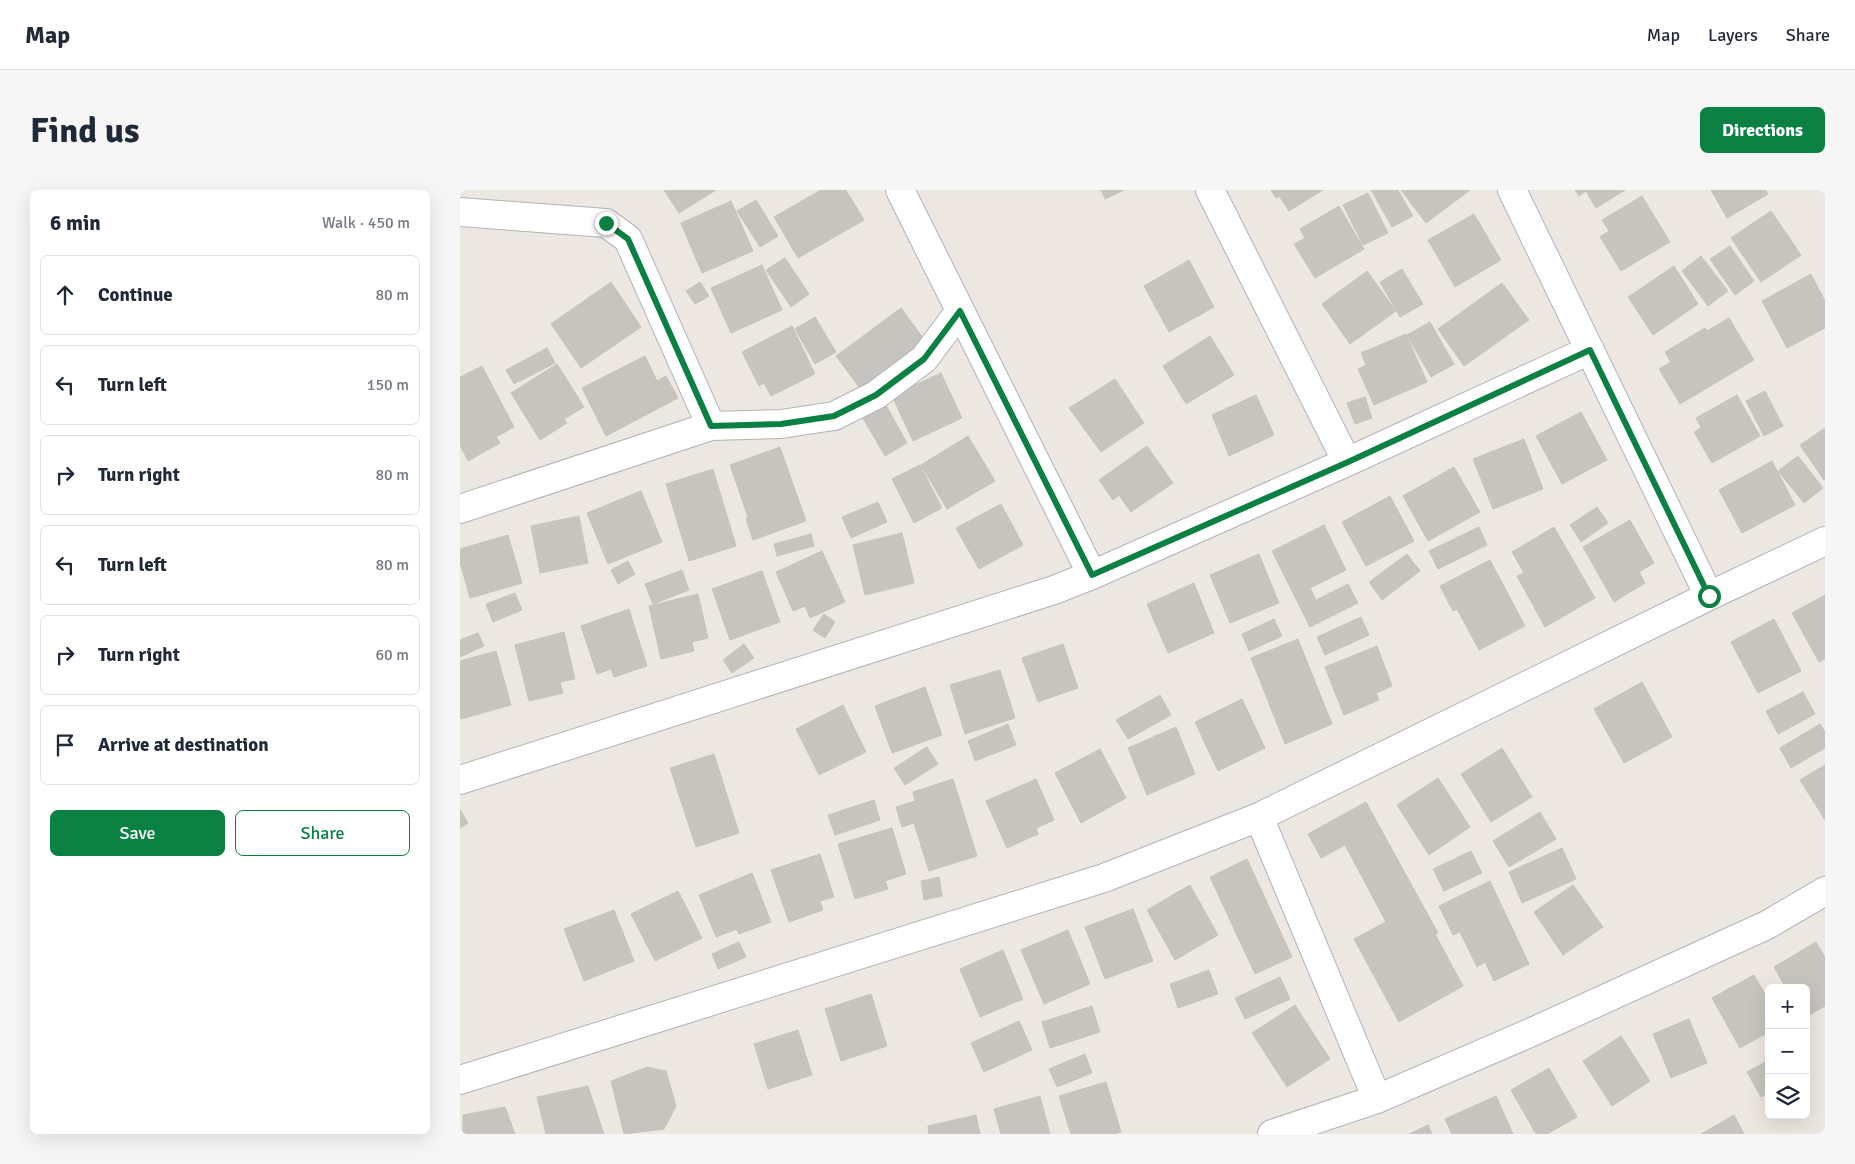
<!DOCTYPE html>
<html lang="en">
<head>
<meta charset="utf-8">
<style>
  :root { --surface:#fff; --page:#f6f6f7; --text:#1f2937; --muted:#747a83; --line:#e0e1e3; --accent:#0b8043 }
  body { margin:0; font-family:Signika,sans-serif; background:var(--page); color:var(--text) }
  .controls { position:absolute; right:15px; bottom:15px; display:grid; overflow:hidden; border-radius:8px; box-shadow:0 5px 20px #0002 }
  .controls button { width:45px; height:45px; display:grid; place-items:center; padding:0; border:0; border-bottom:1px solid var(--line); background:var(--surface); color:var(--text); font:25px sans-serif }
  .stop { position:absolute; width:15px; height:15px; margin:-11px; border:4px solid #0b8043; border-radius:50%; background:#fff }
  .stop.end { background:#0b8043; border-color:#fff; box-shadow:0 1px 5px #0008 }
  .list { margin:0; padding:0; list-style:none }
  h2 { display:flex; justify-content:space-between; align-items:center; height:65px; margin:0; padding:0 20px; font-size:21px }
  h2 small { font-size:16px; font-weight:400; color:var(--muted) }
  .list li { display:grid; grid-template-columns:32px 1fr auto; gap:15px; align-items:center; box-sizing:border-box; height:80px; margin:0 10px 10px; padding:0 10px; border:1px solid var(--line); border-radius:8px }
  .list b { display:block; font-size:19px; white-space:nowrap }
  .list em { font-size:16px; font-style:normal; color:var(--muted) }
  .actions { display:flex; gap:10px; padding:15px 20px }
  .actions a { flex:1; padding:11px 0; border:1px solid var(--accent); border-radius:8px; text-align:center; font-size:18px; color:var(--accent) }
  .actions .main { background:var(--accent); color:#fff }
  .icon { flex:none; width:28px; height:28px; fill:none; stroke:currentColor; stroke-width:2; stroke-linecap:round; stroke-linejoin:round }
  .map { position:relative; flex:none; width:1365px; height:944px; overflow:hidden; border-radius:8px }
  header { display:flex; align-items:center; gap:30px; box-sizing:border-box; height:70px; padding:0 25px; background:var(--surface); border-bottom:1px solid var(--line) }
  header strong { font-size:24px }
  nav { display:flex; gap:28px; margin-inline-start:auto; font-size:18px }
  .intro { display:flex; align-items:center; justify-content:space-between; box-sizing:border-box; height:120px; padding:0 30px }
  h1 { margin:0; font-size:35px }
  .button { padding:12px 22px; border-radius:8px; background:var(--accent); color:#fff; font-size:18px; font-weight:700 }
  main { display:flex; gap:30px; padding:0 30px }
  aside { flex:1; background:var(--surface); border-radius:8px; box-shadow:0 5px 20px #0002 }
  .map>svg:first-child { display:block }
  .building { fill:#c7c4bf; stroke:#c7c3ba }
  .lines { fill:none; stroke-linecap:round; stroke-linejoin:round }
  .minor-casing { stroke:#b0b2ba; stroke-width:30 }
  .minor { stroke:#fff; stroke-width:28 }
  .route { stroke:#0b8043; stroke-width:6 }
</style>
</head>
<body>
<header>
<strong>Map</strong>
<nav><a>Map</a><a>Layers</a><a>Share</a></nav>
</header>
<div class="intro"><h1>Find us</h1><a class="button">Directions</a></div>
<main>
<aside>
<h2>6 min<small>Walk · 450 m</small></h2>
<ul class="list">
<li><svg class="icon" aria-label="ahead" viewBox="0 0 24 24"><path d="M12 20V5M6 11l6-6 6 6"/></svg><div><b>Continue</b></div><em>80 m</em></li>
<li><svg class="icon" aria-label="left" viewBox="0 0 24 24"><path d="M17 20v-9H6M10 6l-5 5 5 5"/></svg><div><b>Turn left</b></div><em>150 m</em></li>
<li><svg class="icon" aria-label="right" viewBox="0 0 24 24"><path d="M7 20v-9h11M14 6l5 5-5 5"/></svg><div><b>Turn right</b></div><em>80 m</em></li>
<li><svg class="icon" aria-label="left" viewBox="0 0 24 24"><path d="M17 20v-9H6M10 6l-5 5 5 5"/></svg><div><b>Turn left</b></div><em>80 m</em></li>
<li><svg class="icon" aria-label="right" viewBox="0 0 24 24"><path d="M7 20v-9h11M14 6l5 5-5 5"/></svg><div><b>Turn right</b></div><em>60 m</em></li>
<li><svg class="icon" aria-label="arrive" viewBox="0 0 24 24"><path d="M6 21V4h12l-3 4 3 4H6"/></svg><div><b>Arrive at destination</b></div></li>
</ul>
<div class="actions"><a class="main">Save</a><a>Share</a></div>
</aside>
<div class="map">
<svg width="1365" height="944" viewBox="0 0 1365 944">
  <rect width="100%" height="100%" fill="#ece7e0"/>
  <path class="building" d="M204,0H256L219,23Z
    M361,0H386L404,30L338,68L314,27Z
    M641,0H664L645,9Z
    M811,0H863L829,21L819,6L816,8Z
    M911,0H938L953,26L932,37Z
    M941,0H1010L966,33Z
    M1115,0H1165L1136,18L1126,1L1119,6Z
    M1251,0H1305L1308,4L1267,28Z
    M908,3L928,43L903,55L883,15Z
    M1182,6L1210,52L1161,81L1140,47L1149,41L1142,30Z
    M296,10L318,46L300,57L277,21Z
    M271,11L293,61L242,83L221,33Z
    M879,16L904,59L855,88L834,54L845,48L840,39Z
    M1311,21L1341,65L1301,92L1271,48Z
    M1014,24L1041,70L995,97L968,50Z
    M1270,56L1294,91L1275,105L1250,69Z
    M1241,66L1268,101L1248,116L1222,81Z
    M325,68L349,104L331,117L306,80Z
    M729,70L754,117L709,142L684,96Z
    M302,75L322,120L271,143L251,98Z
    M1214,76L1238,114L1193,145L1168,107Z
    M942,79L963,114L940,127L920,92Z
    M907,81L936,121L890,154L862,114Z
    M1351,84L1365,111V138L1327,158L1302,111Z
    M151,92L181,137L121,178L91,134Z
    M240,92L249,106L235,114L226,101Z
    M1042,93L1069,130L1004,176L978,139Z
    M441,118L469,156L404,204L376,166Z
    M355,127L376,162L355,174L335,139Z
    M1269,128L1294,170L1220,214L1199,179L1211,172L1205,162L1245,138L1247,141Z
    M970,132L994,174L971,187L947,145Z
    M332,136L355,184L311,206L304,193L299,196L282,162Z
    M946,144L967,192L914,215L898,179L906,175L901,163Z
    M750,146L774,185L726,214L703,176Z
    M87,158L95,173L54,194L46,180Z
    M185,166L197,191L206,186L218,208L146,246L122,198Z
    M97,174L124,217L104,229L107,233L80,250L51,203Z
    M22,176L54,237L36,247L40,253L8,271L0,255V187Z
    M481,183L502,228L453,251L432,206Z
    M655,189L684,233L641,262L609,218Z
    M1305,201L1323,236L1304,246L1286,211Z
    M796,205L814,245L769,266L752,225Z
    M1277,205L1300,246L1252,273L1234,242L1241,238L1236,228Z
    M905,207L912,228L895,234L887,213Z
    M423,210L447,253L425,266L400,223Z
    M1121,222L1147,270L1102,294L1076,246Z
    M1365,238V289L1364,290L1340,255Z
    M508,246L535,291L487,319L461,275Z
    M1064,249L1083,299L1033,319L1013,269Z
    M687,256L713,293L671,322L659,305L653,310L639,290Z
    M320,257L346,331L293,350L286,328L288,327L270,275Z
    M1338,266L1363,298L1344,313L1318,281Z
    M1312,271L1335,315L1282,343L1259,300Z
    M460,275L482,318L454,333L432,289Z
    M994,277L1020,322L968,351L943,306Z
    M253,279L276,356L229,371L206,294Z
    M181,301L202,352L148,374L127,323Z
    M930,306L954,351L906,376L882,332Z
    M418,312L427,332L391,348L382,327Z
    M541,314L563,355L519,379L496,338Z
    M1137,317L1148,333L1121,352L1110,335Z
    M119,326L128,373L80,383L71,336Z
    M1170,330L1194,373L1179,382L1185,393L1154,412L1123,357Z
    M864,335L886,380L850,398L856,410L888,394L898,413L850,437L812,361Z
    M1019,337L1027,355L978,379L969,361Z
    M1094,337L1135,408L1085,437L1057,386L1064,383L1052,362Z
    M442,343L454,393L405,405L393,355Z
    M351,344L354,356L317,366L314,354Z
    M48,345L62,393L10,408L0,372V359Z
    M362,361L385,412L350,428L345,416L333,421L316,382Z
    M799,364L819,413L770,433L750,385Z
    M947,364L960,381L922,410L909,392Z
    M1030,370L1065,436L1019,460L997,419L993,421L980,396Z
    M168,371L175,384L158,394L151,380Z
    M222,380L229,400L193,414L185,394Z
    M302,381L320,432L270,450L252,399Z
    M734,393L754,443L708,463L687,414Z
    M55,403L62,420L33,432L26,414Z
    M238,404L248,448L232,452L234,461L201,469L189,416Z
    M1365,405V469L1359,472L1332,423Z
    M169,419L187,476L154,487L151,479L137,484L121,436Z
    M364,424L375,432L365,448L353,440Z
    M901,427L909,445L865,465L857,447Z
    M814,429L822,446L789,461L782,444Z
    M1314,429L1341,481L1298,503L1271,452Z
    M104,442L115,489L100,492L103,503L69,511L55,455Z
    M18,443L24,456L0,467V450Z
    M838,449L872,534L825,554L791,468Z
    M284,454L294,468L272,483L263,470Z
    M603,454L618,498L578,512L562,468Z
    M917,456L932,496L916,503L919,510L884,525L865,477Z
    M36,461L51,515L1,529L0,524V471Z
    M540,480L555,528L505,544L490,495Z
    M1182,492L1212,547L1164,573L1134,519Z
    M465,497L482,545L432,563L415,516Z
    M1343,502L1355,524L1318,544L1306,521Z
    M700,505L711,525L668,549L656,530Z
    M782,509L805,558L758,581L735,532Z
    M383,515L406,562L359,585L336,539Z
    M548,534L556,555L515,571L508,551Z
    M1360,534L1365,542V558L1331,578L1320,558Z
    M716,537L735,584L687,605L668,558Z
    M467,557L478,574L445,595L434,578Z
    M1042,558L1072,607L1031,632L1001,584Z
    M640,559L666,608L621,633L595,583Z
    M254,564L279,643L236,657L210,578Z
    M1365,575V630L1340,590Z
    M978,588L1010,637L969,665L937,615Z
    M493,589L517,666L469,681L454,633L442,637L436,617L455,611L453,602Z
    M576,589L594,630L576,638L578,644L547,658L526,611Z
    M414,610L420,630L375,645L368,625Z
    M906,612L978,743L975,744L1003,796L939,832L894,749L926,732L885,655L861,668L848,644Z
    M0,620L8,633L0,638Z
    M1080,622L1096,649L1049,677L1033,651Z
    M432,638L446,684L425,691L428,699L395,709L378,654Z
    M1102,658L1116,689L1062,713L1049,682Z
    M1011,661L1022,683L984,701L973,679Z
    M360,664L374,707L360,711L363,720L329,732L311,680Z
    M787,669L832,767L795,784L750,687Z
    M292,683L311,732L279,744L277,739L256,747L239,705Z
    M479,687L482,706L464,710L461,691Z
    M1030,691L1069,774L1034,791L1025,772L1017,777L1000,742L993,745L979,716Z
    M730,695L758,745L715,770L687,720Z
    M1113,695L1143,737L1103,765L1074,722Z
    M218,701L242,748L195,771L171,724Z
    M673,719L693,771L645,789L625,737Z
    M154,720L174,771L124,791L104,739Z
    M608,740L630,794L584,814L561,760Z
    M279,752L286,767L258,779L252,764Z
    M1356,752L1365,767V816L1346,827V798H1326L1314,777Z
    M543,760L563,809L520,827L500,779Z
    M749,780L758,804L718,818L710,794Z
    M1294,785L1309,811V842L1280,858L1252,808Z
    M820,787L830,809L785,829L775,808Z
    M411,804L427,856L381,871L365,819Z
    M835,815L870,869L827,897L792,843Z
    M632,816L640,842L590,858L582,832Z
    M1229,829L1247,873L1211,888L1193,844Z
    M559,831L572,860L524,882L511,853Z
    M338,840L352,885L308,899L294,854Z
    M1161,846L1190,891L1152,916L1123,871Z
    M625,864L632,883L597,897L589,879Z
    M1309,870V902L1301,907L1287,882Z
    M187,877L206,881L216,916L204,939L164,944L151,891Z
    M1089,878L1117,927L1087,944H1076L1051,900Z
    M646,892L661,942L654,944H611L599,906Z
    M128,896L144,944H86L77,907Z
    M580,906L590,944H541L534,919Z
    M1036,906L1053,944H992L985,929Z
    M45,917L55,944H3V925Z
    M516,925L520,944H469L468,936Z
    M1274,925L1284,944H1241Z
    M968,935L972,944H949Z"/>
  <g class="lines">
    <defs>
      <path id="minor" d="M440,0L632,385
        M750,0L887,272
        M1052,0L1249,406
        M0,22L146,33L168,49L251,236L0,319
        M251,236L321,234L374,226L416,205L464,169L500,121
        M0,590L594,400L632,385L887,272L1130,160
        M799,627L917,909
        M0,890L644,688L799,627L1249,406L1365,351
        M812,944L917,909L1072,842L1307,735L1365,701"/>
    </defs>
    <use href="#minor" class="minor-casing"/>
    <use href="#minor" class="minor"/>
  </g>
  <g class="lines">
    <path class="route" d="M146,33L168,49L251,236L321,234L374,226L416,205L464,169L500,121L632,385L888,272L1130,160L1249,406"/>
  </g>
</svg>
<div class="controls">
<button>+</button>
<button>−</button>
<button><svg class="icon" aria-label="layers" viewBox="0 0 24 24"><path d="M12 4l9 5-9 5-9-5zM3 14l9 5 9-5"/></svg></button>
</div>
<div class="stop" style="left:1249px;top:406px"></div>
<div class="stop end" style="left:146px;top:33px"></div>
</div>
</main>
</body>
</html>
